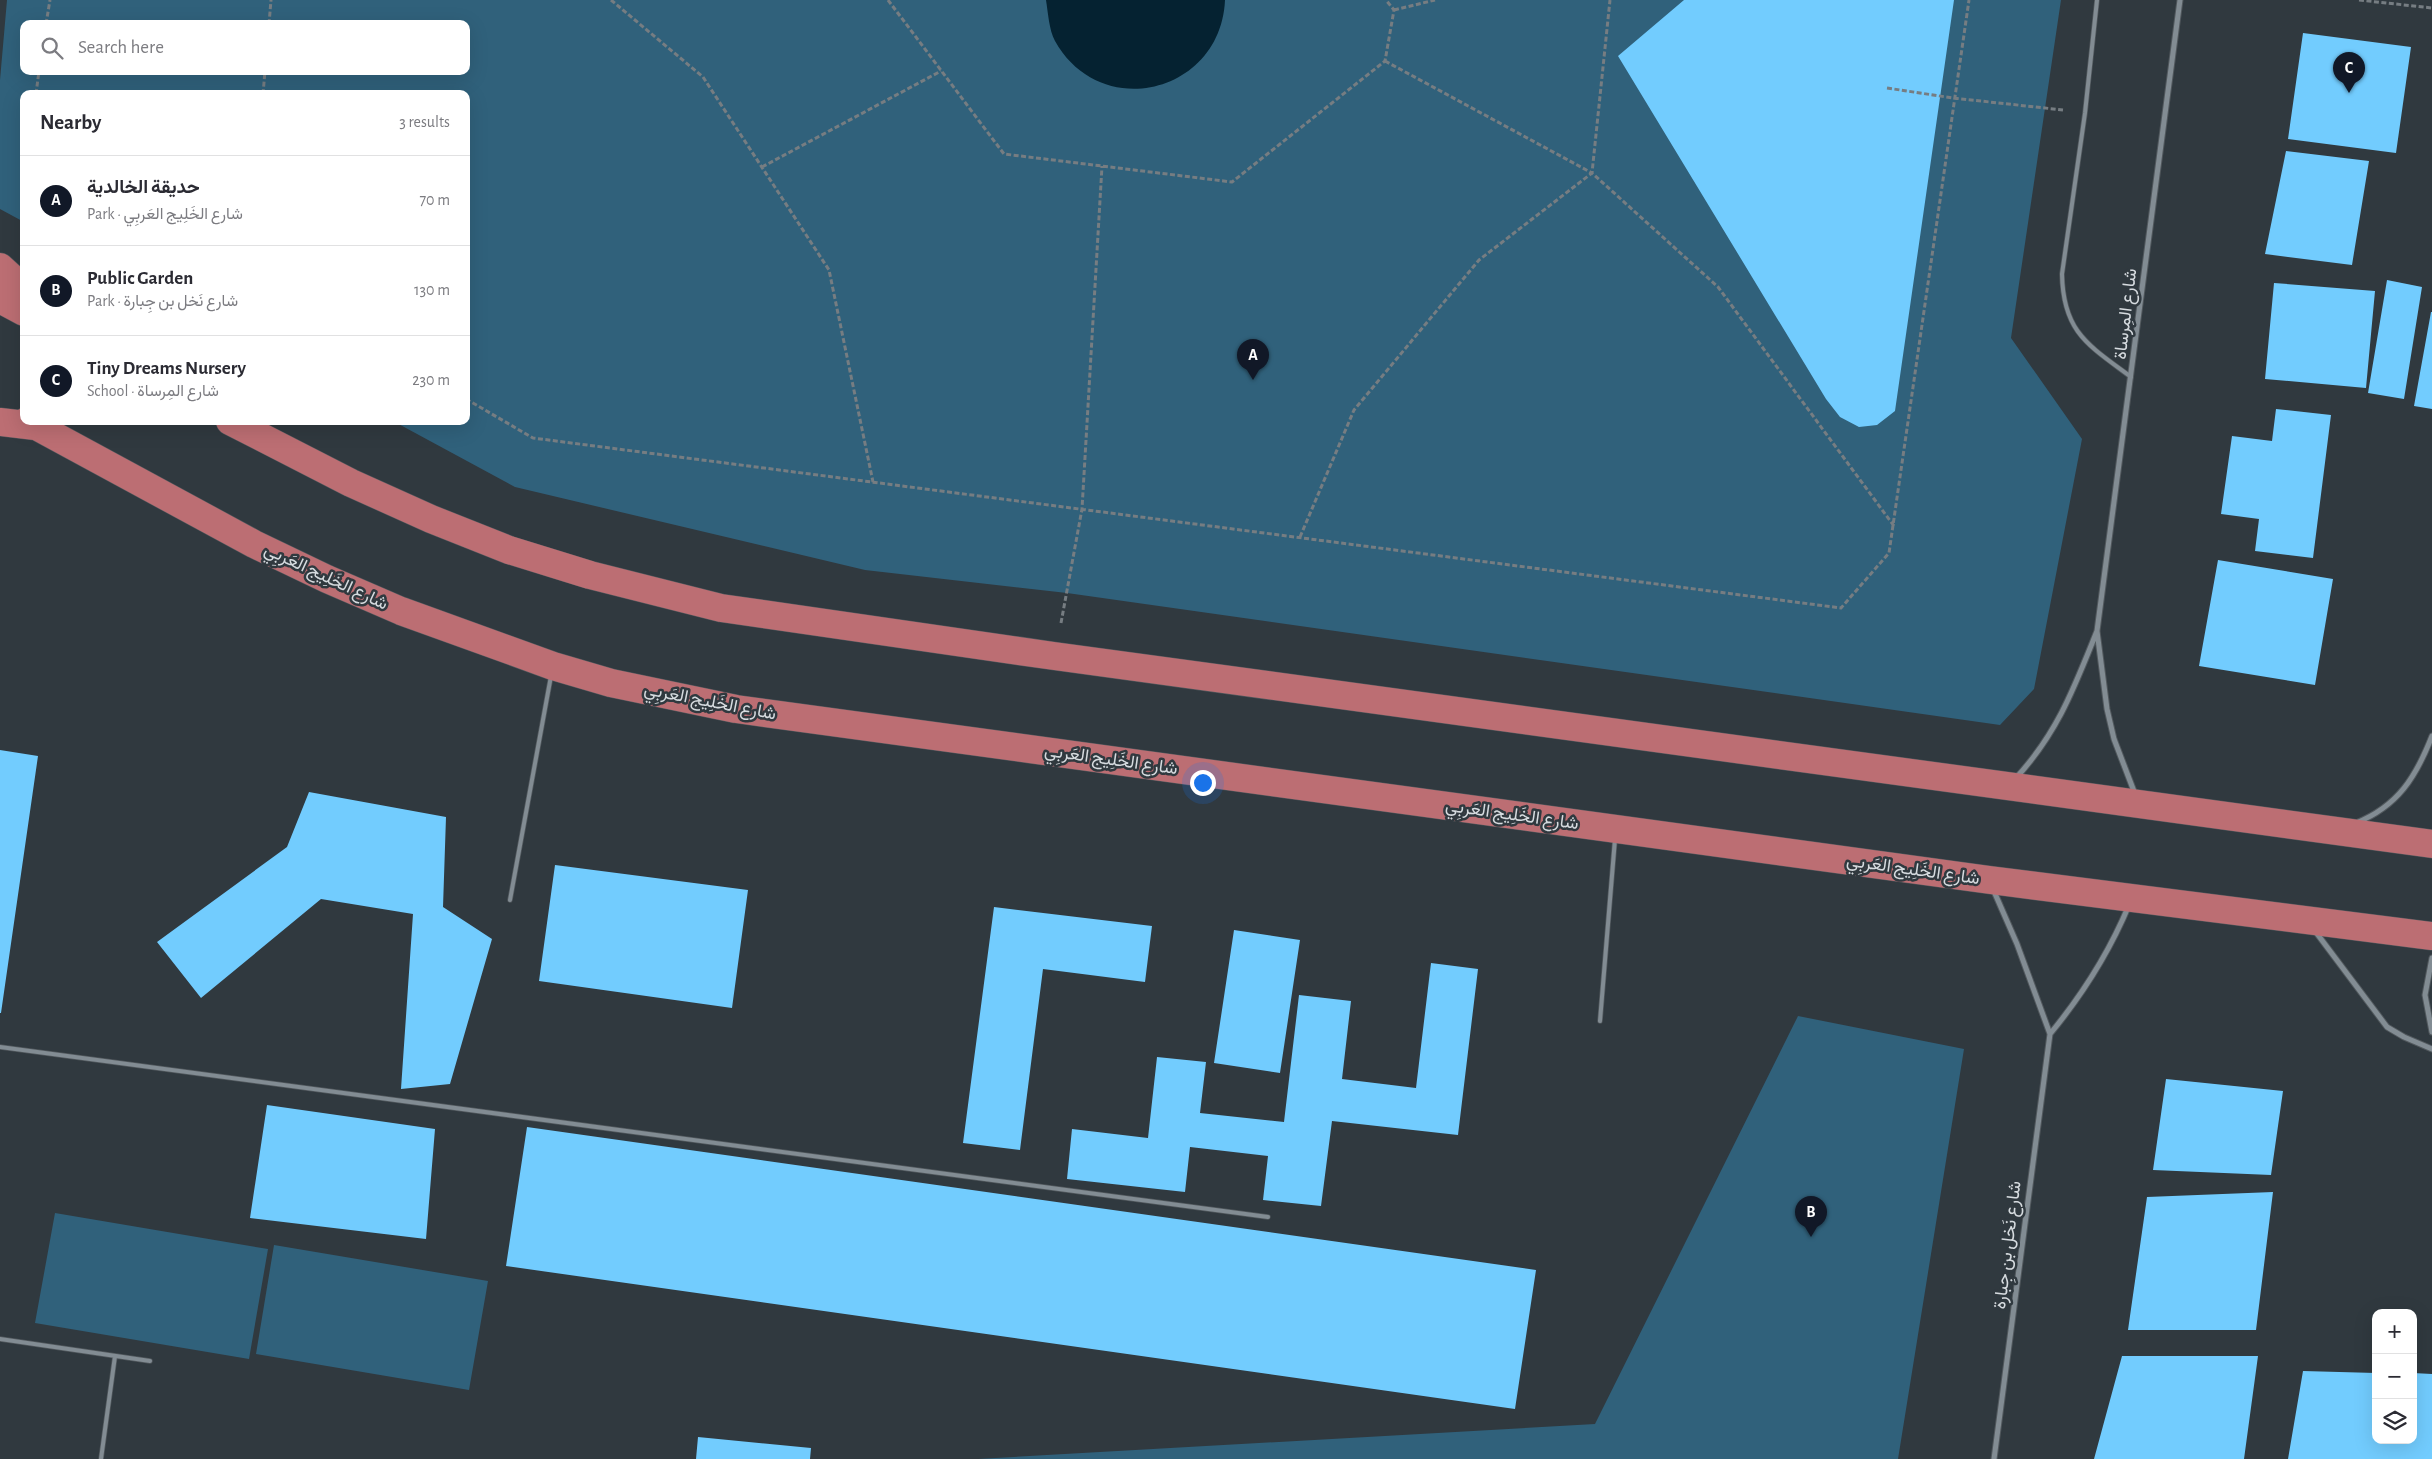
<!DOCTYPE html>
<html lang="en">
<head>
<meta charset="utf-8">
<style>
  :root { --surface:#fff; --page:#f7f7f7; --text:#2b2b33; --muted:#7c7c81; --line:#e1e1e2; --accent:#111827 }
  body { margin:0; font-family:"Alegreya Sans",Vazirmatn,sans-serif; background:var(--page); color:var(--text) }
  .controls { position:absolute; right:15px; bottom:15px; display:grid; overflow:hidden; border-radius:10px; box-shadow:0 5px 20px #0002 }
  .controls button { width:45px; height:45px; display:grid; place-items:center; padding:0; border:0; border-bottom:1px solid var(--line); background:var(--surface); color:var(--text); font:25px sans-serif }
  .you { position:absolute; left:1202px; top:782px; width:18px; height:18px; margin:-12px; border:4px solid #fff; border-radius:50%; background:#1a73e8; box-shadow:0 0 0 8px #1a73e833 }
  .badge { display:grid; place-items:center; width:32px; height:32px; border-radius:50%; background:var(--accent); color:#fff; font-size:16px; font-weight:700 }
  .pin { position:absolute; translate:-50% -41px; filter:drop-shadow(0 1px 2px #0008) }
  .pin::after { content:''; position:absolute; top:26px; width:18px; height:15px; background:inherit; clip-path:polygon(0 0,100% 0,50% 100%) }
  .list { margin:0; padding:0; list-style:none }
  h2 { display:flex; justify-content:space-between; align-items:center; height:65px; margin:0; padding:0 20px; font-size:21px }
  h2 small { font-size:16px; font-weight:400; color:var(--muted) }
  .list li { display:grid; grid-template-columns:32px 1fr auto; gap:15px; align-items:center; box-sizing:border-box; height:90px; padding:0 20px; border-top:1px solid var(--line) }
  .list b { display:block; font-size:19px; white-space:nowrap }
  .list p { margin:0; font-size:16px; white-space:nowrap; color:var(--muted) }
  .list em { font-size:16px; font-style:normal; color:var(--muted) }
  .icon { flex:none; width:28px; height:28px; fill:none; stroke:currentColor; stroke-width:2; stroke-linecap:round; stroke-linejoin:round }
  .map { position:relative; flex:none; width:2432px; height:1459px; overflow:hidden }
  .search { position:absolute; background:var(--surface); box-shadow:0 5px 20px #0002; left:20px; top:20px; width:450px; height:55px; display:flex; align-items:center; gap:12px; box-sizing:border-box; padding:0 18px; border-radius:10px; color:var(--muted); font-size:19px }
  .panel { position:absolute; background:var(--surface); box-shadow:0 5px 20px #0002; left:20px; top:90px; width:450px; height:335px; border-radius:10px }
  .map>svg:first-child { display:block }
  .green { fill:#30617b; fill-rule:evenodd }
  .water { fill:#052231 }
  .building { fill:#72ccfe }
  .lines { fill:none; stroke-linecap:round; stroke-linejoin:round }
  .service-casing { stroke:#51585d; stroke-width:5.5 }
  .minor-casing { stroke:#51585d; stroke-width:7 }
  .trunk-casing { stroke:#51585d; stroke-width:29 }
  .path { stroke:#767d82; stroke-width:3; stroke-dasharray:5 2.5; stroke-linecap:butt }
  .service { stroke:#828c93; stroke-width:4 }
  .minor { stroke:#828c93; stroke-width:5 }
  .trunk { stroke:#bc6e73; stroke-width:28 }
  .labels { text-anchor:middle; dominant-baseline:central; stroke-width:5; stroke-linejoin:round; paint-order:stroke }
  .street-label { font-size:18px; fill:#d6dbdf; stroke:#30393f }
</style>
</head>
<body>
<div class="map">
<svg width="2432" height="1459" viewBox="0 0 2432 1459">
  <rect width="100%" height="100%" fill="#30393f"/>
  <path class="green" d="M7,0H2061L2011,338L2082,439L2034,689L2000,725L1067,593L865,570L515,487L393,421H466V94H24V222L0,209V80ZM24,24H466V71H24Z
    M1798,1016L1964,1049L1898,1459H978L1595,1424Z
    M55,1213L268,1249L249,1359L35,1323Z
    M274,1245L488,1281L469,1390L256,1354Z"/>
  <path class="water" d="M1046,0H1225C1221,93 1101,123 1055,41C1049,30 1048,12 1046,0Z"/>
  <path class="building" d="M1684,0H1954L1895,411L1877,425L1859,427L1840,417L1826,399L1618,56Z
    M2303,33L2411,47L2396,153L2288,139Z
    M2286,151L2369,161L2352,265L2265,254Z
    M2387,280L2422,287L2404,399L2368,393Z
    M2274,283L2375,291L2366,388L2265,379Z
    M2431,312H2432V409L2414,406Z
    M2276,409L2331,415L2313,558L2255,551L2259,519L2221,514L2232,436L2272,441Z
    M2218,560L2333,579L2315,685L2199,666Z
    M0,750L38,756L1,1013H0Z
    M309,792L446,817L443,907L492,939L450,1084L401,1089L413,914L321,899L201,998L157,942L287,847Z
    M555,865L748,890L732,1008L539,981Z
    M994,907L1152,926L1145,982L1043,969L1020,1150L963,1143Z
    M1234,930L1300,940L1280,1073L1214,1063Z
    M1431,963L1478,969L1458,1135L1332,1121L1321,1206L1263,1200L1268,1156L1190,1147L1185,1192L1067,1179L1072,1129L1148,1138L1157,1057L1206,1062L1200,1113L1284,1122L1299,995L1351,1001L1342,1079L1416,1088Z
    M2166,1079L2283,1091L2271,1175L2153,1170Z
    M267,1105L435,1129L426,1239L250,1218Z
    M527,1127L1536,1270L1515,1409L506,1266Z
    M2273,1192L2256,1330H2128L2147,1197Z
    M2122,1356H2258L2244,1459H2094Z
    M2303,1371L2376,1373V1440H2413V1373L2432,1374V1459H2288Z
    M698,1437L811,1448L810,1459H696Z"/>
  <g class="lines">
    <defs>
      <path id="service" d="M2097,0L2085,113L2062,274C2063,332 2088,345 2131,377
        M510,900L551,676
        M1600,1021L1615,839
        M0,1047L1268,1217
        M0,1339L150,1361
        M101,1459L115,1356"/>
      <path id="minor" d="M2016,778C2058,732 2074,688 2097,631
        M2135,794L2114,739L2107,709L2097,631L2180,0
        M2356,823C2398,806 2416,777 2432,736
        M1993,889L2017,944L2050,1034L1994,1459
        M2315,931L2387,1027L2404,1037L2432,1049
        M2432,958L2425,995L2432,1032
        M2050,1034C2083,994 2109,953 2129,905"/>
      <path id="trunk" d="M0,267L24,289
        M0,299L24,312
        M27,421L254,544L327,579L401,611L553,666L611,683L736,709L1990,880L2432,936
        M230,421L351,483L431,519L509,550L590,575L721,608L1054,656L2432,844
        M0,422L35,426"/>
    </defs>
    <use href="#service" class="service-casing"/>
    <use href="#minor" class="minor-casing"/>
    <use href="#trunk" class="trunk-casing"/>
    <path class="path" d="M611,0L703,77L829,270L873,482
      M888,0L1004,154L1232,182L1385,61L1394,10L1386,0
      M2359,0L2432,8
      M1394,10L1435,0
      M46,24L50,0
      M269,24L271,0
      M1385,61L1592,173L1610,0
      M1887,88L1953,98L2063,110
      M36,94L39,71
      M263,94L265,71
      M762,167L941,71
      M466,399L533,438L1841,608L1889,553L1969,0
      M1300,537L1354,410L1479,260L1592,173L1718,287L1894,526
      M1061,623L1082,509L1102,166"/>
    <use href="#service" class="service"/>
    <use href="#minor" class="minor"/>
    <use href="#trunk" class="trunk"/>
  </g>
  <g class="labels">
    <g class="street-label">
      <text transform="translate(2126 314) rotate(-83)">شارع المِرساة</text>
      <text transform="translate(326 577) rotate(25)">شارع الخَلِيج العَربِي</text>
      <text transform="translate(710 702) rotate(11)">شارع الخَلِيج العَربِي</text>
      <text transform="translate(1111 760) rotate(8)">شارع الخَلِيج العَربِي</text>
      <text transform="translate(1512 815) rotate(8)">شارع الخَلِيج العَربِي</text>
      <text transform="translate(1913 870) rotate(8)">شارع الخَلِيج العَربِي</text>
      <text transform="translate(2008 1245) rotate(-83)">شارع نَخل بن جِبارة</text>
    </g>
  </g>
</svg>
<div class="controls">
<button>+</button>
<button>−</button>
<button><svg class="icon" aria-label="layers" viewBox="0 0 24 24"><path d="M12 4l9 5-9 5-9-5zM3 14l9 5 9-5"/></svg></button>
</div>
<div class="you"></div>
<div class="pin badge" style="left:1253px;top:380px">A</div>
<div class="pin badge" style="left:1811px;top:1237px">B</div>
<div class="pin badge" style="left:2349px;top:93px">C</div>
<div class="search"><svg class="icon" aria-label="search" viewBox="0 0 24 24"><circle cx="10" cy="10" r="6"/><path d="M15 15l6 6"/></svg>Search here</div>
<section class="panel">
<h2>Nearby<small>3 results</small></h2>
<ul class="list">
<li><span class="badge">A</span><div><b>حديقة الخالدية</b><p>Park · شارع الخَلِيج العَربِي</p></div><em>70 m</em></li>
<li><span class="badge">B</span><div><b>Public Garden</b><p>Park · شارع نَخل بن جِبارة</p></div><em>130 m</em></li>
<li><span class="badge">C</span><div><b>Tiny Dreams Nursery</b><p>School · شارع المِرساة</p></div><em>230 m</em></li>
</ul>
</section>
</div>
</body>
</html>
